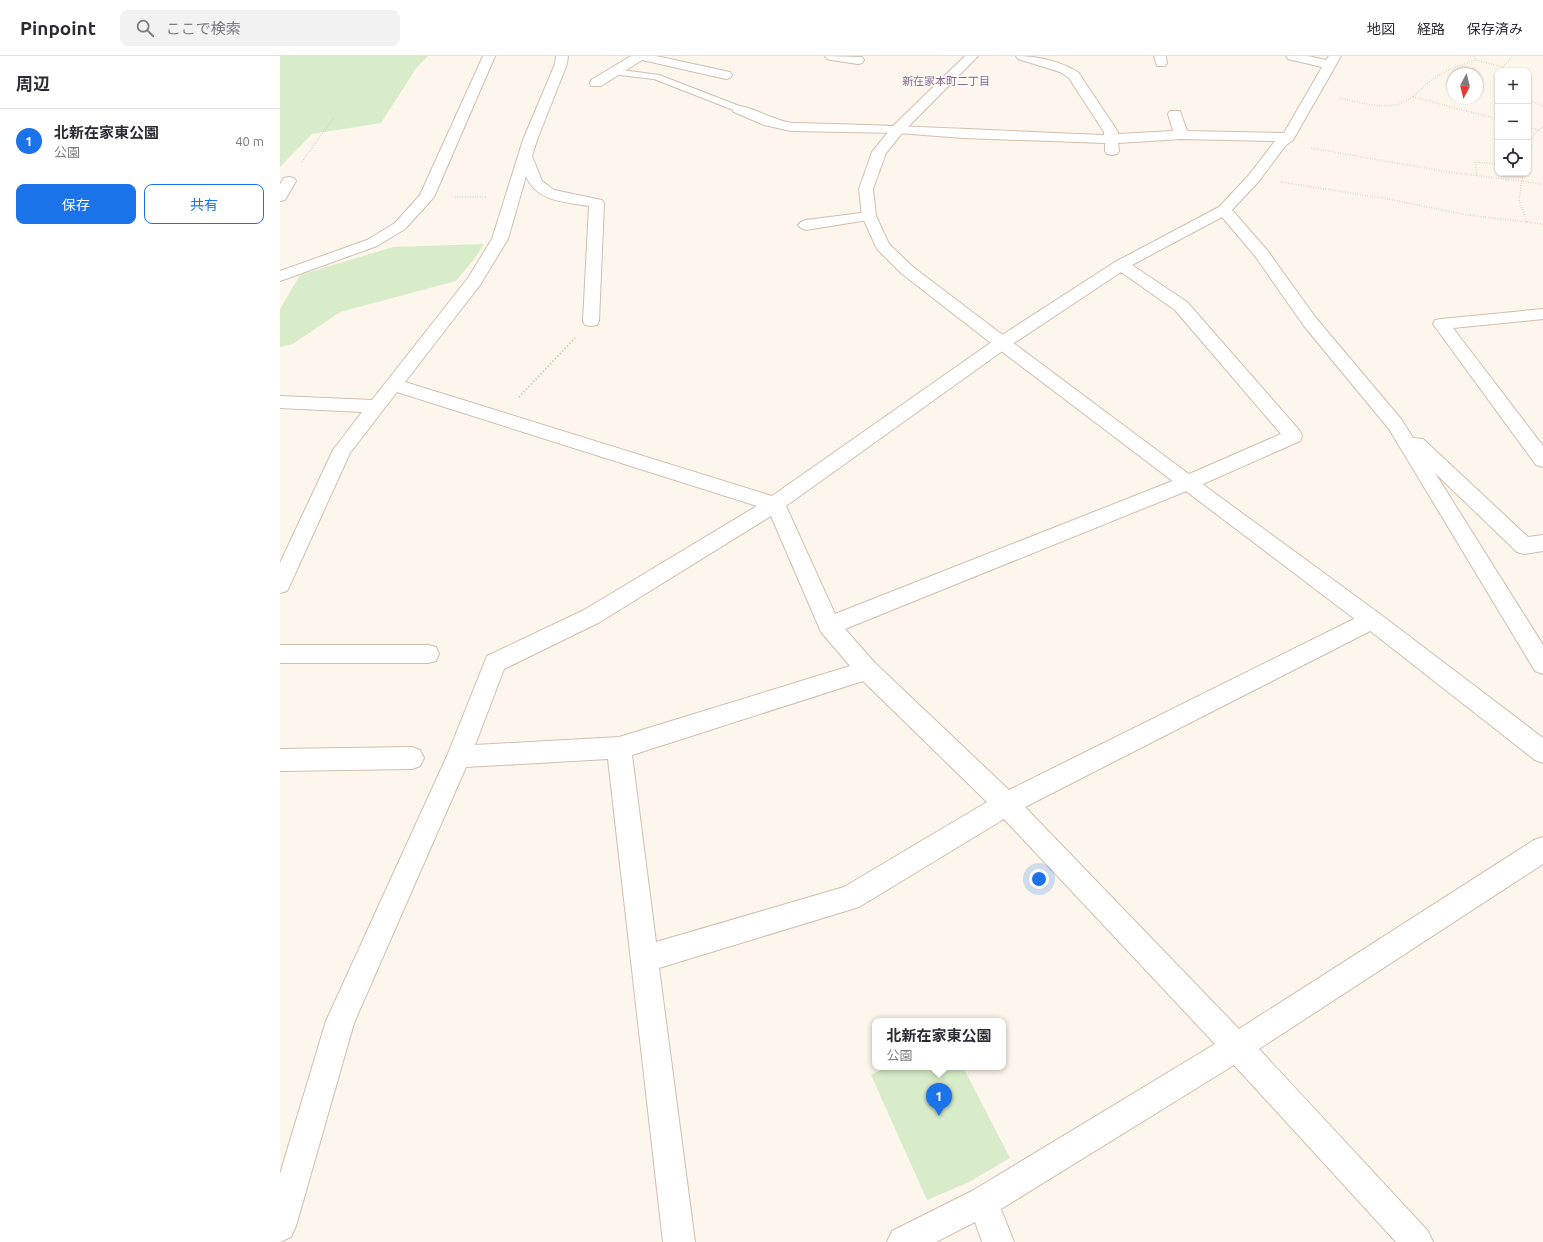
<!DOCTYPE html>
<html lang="ja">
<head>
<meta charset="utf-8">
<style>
  :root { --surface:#fff; --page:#f2f2f3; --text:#2b2b33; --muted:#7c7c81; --line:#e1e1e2; --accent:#1a73e8 }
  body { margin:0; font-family:Ubuntu,"Noto Sans JP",sans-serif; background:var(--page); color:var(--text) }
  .controls { position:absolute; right:12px; top:12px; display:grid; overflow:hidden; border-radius:8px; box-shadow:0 1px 3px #0004 }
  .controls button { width:36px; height:36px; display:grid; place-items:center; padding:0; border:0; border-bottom:1px solid var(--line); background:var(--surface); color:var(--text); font:20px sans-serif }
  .compass { position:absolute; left:1167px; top:12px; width:36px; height:36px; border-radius:50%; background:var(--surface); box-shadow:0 1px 3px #0004; rotate:187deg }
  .you { position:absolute; left:759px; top:823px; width:14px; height:14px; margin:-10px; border:3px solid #fff; border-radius:50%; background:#1a73e8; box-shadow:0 0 0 6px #1a73e833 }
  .badge { display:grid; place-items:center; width:26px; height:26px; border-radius:50%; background:var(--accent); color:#fff; font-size:13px; font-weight:700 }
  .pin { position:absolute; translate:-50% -33px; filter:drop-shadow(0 1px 2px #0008) }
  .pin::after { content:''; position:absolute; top:21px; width:14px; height:12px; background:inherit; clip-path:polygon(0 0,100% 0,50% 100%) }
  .popup { position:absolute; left:592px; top:962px; width:134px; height:52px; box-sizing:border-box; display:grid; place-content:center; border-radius:8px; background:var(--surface); filter:drop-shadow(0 1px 3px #0005); font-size:13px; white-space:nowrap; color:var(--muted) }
  .popup b { font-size:15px; color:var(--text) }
  .popup::after { content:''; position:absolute; left:50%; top:100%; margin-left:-8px; border:8px solid transparent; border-top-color:var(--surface) }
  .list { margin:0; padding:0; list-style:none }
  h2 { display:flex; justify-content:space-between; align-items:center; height:52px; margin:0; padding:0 16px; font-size:17px }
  h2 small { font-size:13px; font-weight:400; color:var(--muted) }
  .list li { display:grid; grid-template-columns:26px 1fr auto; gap:12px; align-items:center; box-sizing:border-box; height:64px; padding:0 16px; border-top:1px solid var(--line) }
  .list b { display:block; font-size:15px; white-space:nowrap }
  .list p { margin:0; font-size:13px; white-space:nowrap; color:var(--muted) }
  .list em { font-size:13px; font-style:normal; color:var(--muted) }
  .actions { display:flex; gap:8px; padding:12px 16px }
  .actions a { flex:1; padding:9px 0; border:1px solid var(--accent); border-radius:8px; text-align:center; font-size:14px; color:var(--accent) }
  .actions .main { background:var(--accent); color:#fff }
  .icon { flex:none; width:22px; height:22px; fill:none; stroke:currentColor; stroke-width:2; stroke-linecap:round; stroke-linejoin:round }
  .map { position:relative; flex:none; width:1263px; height:1186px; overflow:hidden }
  header { display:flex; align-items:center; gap:24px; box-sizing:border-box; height:56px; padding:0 20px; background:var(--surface); border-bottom:1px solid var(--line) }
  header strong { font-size:19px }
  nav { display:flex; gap:22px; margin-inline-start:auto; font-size:14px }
  .search { width:280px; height:36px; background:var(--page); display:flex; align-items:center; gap:10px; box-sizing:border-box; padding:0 14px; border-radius:8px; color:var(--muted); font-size:15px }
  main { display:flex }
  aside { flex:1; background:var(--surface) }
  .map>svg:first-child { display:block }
  .green { fill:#d8ecc9 }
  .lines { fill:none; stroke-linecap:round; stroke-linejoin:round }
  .service-casing { stroke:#d1beb0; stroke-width:2 }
  .minor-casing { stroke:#d1beb0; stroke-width:2 }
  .tertiary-casing { stroke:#d1beb0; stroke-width:2 }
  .path-far1 { stroke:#d9b8a5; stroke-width:1.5; stroke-dasharray:0.5 2; stroke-linecap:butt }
  .path { stroke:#d9b8a5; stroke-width:2; stroke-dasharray:1 2.5; stroke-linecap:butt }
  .service { fill:#fff; fill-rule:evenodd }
  .minor { fill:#fff; fill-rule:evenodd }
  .tertiary { fill:#fff; fill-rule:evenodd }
  .labels { text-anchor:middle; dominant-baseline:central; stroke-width:3; stroke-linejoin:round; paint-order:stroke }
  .far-neighbourhood-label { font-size:11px; fill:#846695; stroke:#fffaf3 }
</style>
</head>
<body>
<header>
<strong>Pinpoint</strong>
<div class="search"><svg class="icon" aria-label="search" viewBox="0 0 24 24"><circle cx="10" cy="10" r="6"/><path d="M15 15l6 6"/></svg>ここで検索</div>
<nav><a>地図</a><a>経路</a><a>保存済み</a></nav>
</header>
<main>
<aside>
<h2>周辺<small></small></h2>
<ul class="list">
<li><span class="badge">1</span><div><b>北新在家東公園</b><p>公園</p></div><em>40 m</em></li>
</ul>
<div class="actions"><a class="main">保存</a><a>共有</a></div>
</aside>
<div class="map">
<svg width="1263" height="1186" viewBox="0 0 1263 1186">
  <rect width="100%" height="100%" fill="#fdf6ec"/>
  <path class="green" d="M0,0H148L137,11L101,67L32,78L0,111Z
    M204,188L195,202L176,225L60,256L13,288L0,291V253L20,219L113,191Z
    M606,1011H683L730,1102L689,1126L647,1144L591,1019Z"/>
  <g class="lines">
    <defs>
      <path id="service" d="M334,13L379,19L462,51L464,53L462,55H456L374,23L331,18L330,16Z"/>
      <path id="minor" d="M203,0H215L154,141L125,173L97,190L0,225V215L87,184L115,167L140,139Z
        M276,0H288L287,8L257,84L252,100L262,125L274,134L317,143L322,144L324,147L319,265L317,269L311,270L305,269L303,265L309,150C286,146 256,146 246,120L228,183L200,229L125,326L492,440L716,283L835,206L939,151L969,119L995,85L901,83L838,87L839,95L837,98L832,99L827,98L825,95V87L683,82L618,77L511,75L484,69L454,56L452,53L454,50C467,47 496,67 515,67C618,69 721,75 824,79V76L789,22L780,16L738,3L736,0C758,0 779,5 798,16L838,76V78L893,75L888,58L890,55H900L907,75L1004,77L1042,11L1008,3L1006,0H1028L1046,4L1049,0H1061L1013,84L1006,89L979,125L952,154L987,194L1036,262L1121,363L1133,382L1143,383L1248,481L1263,479V495L1244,498L1237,496L1155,417L1263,589V618L1255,615L1109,373L1024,270L975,200L942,161L852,209L907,246L1020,375L1022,380L1020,385L914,432L565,573L595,607L729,734L1084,558L1092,555L1100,558L1103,564L1100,570L745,751L959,973L1254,784L1263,781V808L979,993L1148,1175L1153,1186H1116L954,1009L721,1153L734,1186H702L695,1166L656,1186H607L612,1175L692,1135L935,988L724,763L579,851L379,912L415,1186H383L328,703L186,711L74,967L16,1170L11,1181L0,1186V1118L46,965L167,700L207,600L304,554L477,450L117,336L70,397L10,529L7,535L0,537V507L53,394L82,356L0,352V340L92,344L188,222L212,183L243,84L275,8ZM841,216L895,254L1001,378L900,422L555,558L506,450L728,291ZM491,460L541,576L570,610L339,681L195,689L224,613L320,566ZM583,625L707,746L564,831L376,886L352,699Z
        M351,0H376L450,16L452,19L450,22L446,23L362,4L321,30H311L310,27L311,24Z
        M545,0L582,1L584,4L582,7L578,8L551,4L547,3Z
        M874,0H886L887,7L885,10H877Z
        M9,121L14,122L16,125L5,144L0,145V128L4,122Z
        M589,156L594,157L596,160L594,163L526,174L521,172L518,169L521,166L526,164Z
        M1263,253V263L1173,272L1263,390V411L1256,409L1153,268L1155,264L1161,263Z
        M0,589H148L156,591L159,598L156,605L148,607H0Z
        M132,691L140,694L144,702L140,710L132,713L0,715V693Z"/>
      <path id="tertiary" d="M685,0H698L623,76L606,97L593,133L596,160L609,188L633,211L728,283L914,422L1100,558L1263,682V707L1255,704L1084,570L716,291L621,217L597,193L582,160L579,133L592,96L613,70Z"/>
    </defs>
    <use href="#service" class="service-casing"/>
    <use href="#minor" class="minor-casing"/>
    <use href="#tertiary" class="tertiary-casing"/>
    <path class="path-far1" d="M1194,0L1196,4L1223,11V15
      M1223,11L1233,0
      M1133,41L1218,63
      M1060,42C1078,46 1097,52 1115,49C1132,46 1142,30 1156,21C1168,13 1182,9 1196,4
      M1248,44L1263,50
      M1248,71L1258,74
      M1031,92L1168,116L1263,128
      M1248,101L1251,90L1250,85L1258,74L1263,71
      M22,106L54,61
      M1243,117L1239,144L1247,166
      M1197,119L1195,106L1218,108
      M1001,126L1108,143L1188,159L1263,168
      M175,141H206"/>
    <path class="path" d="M239,341L295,282"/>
    <use href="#service" class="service"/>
    <use href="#minor" class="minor"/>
    <use href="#tertiary" class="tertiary"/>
  </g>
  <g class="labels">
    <g class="far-neighbourhood-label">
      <text x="666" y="25">新在家本町二丁目</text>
    </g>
  </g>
</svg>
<div class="controls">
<button>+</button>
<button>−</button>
<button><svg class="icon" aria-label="locate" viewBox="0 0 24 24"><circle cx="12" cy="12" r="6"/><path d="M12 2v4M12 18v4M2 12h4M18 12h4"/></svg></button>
</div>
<svg class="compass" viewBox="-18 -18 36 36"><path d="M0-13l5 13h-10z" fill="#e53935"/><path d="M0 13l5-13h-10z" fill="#7c7c81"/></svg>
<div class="you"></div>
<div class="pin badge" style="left:659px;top:1060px">1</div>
<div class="popup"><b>北新在家東公園</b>公園</div>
</div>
</main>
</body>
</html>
